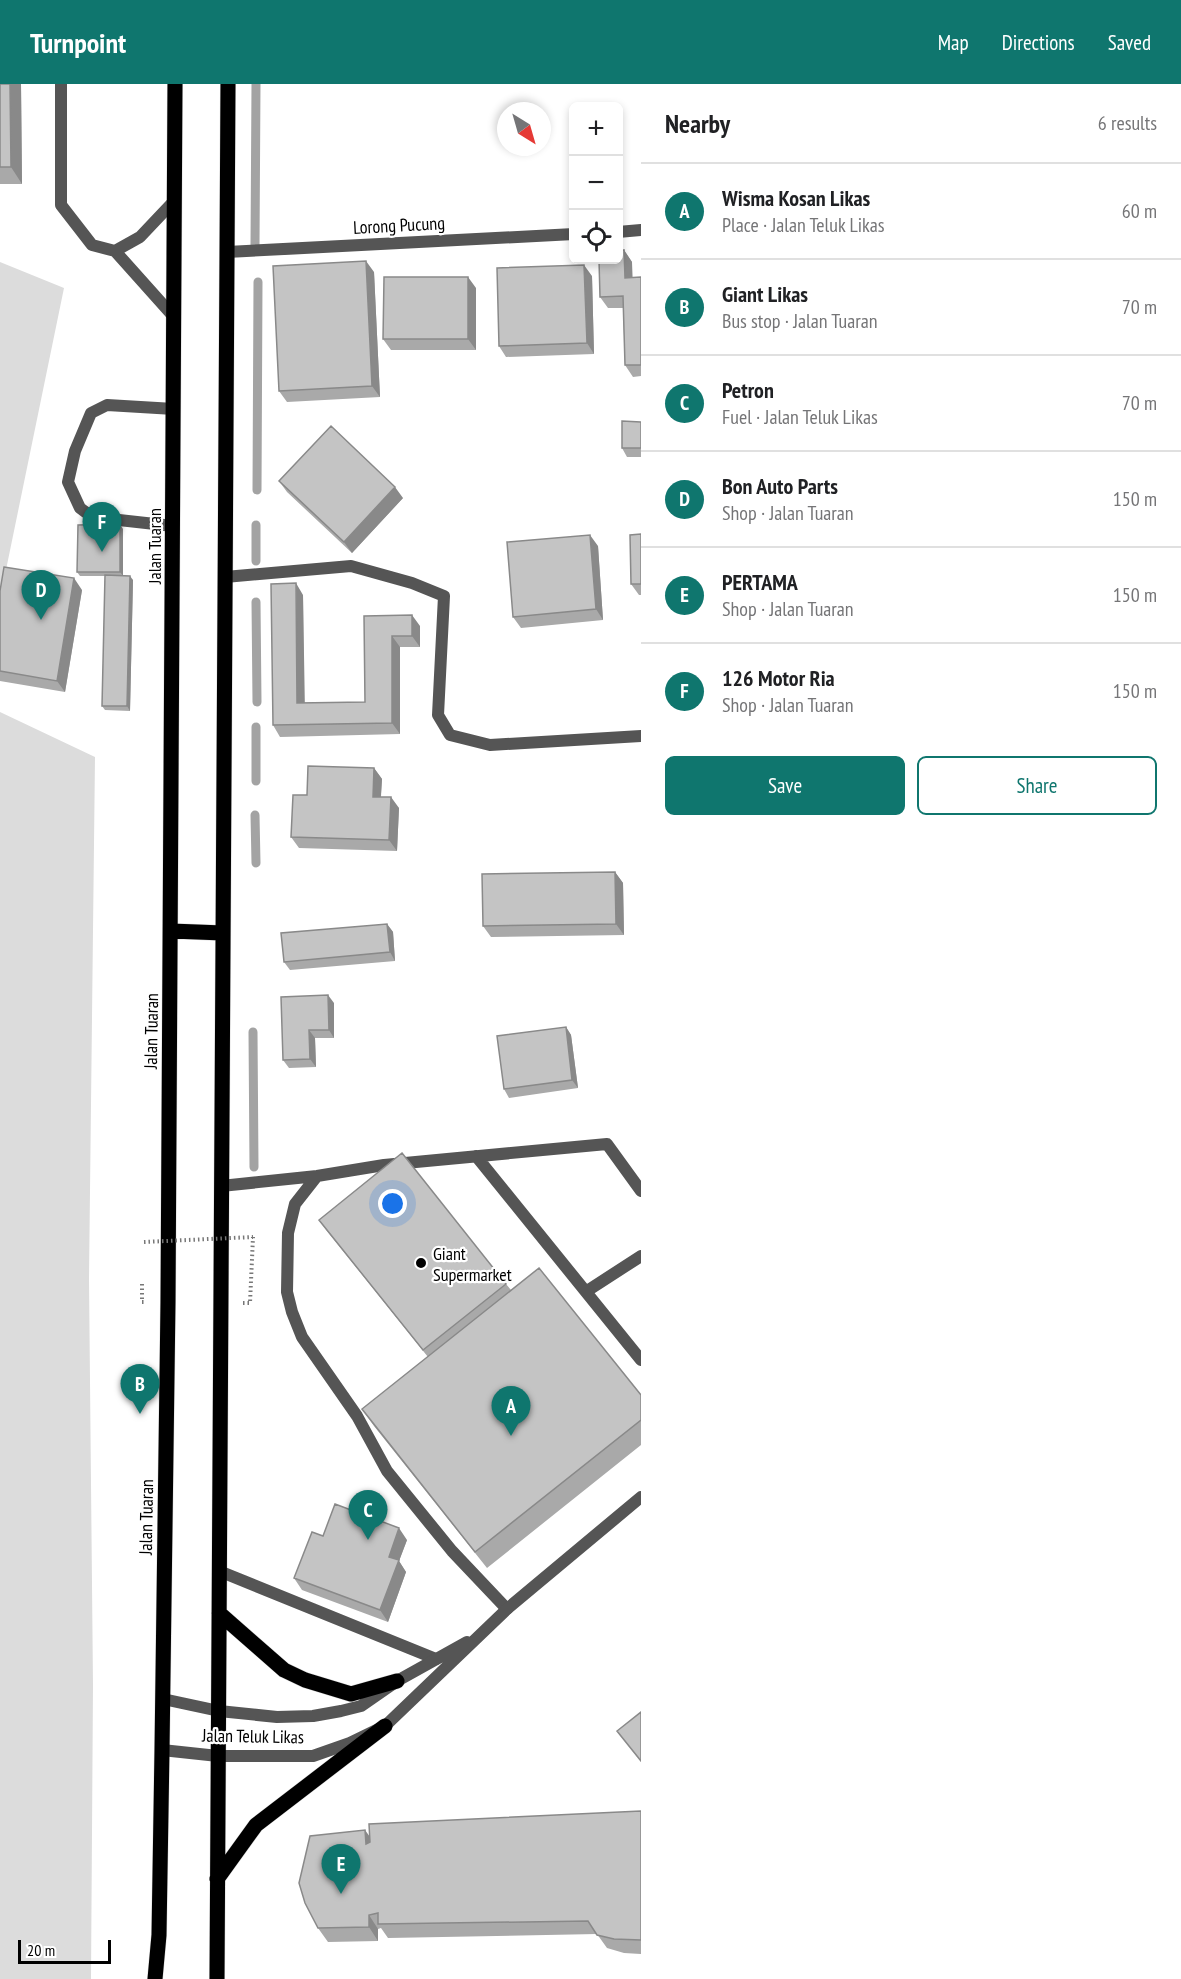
<!DOCTYPE html>
<html lang="en">
<head>
<meta charset="utf-8">
<style>
  :root { --surface:#fff; --page:#f2f2f2; --text:#202124; --muted:#757577; --line:#e0e0e0; --accent:#0f766e }
  body { margin:0; font-family:"PT Sans Narrow",sans-serif; background:var(--page); color:var(--text) }
  .controls { position:absolute; right:18px; top:18px; display:grid; overflow:hidden; border-radius:9px; box-shadow:0 3px 9px #0003 }
  .controls button { width:54px; height:54px; display:grid; place-items:center; padding:0; border:0; border-bottom:2px solid var(--line); background:var(--surface); color:var(--text); font:30px sans-serif }
  .compass { position:absolute; left:497px; top:18px; width:54px; height:54px; border-radius:50%; background:var(--surface); box-shadow:0 3px 9px #0003; rotate:143deg }
  .scale { position:absolute; left:18px; bottom:15px; width:93px; box-sizing:border-box; padding-left:6px; border:3px solid #000; border-top:0; font-size:16px; line-height:21px; white-space:nowrap; color:#000; -webkit-text-stroke:4px #fff; paint-order:stroke }
  .you { position:absolute; left:393px; top:1120px; width:21px; height:21px; margin:-15px; border:4px solid #fff; border-radius:50%; background:#1a73e8; box-shadow:0 0 0 9px #1a73e833 }
  .badge { display:grid; place-items:center; width:39px; height:39px; border-radius:50%; background:var(--accent); color:#fff; font-size:20px; font-weight:700 }
  .pin { position:absolute; translate:-50% -50px; filter:drop-shadow(0 2px 3px #0008) }
  .pin::after { content:''; position:absolute; top:32px; width:21px; height:18px; background:inherit; clip-path:polygon(0 0,100% 0,50% 100%) }
  .list { margin:0; padding:0; list-style:none }
  h2 { display:flex; justify-content:space-between; align-items:center; height:78px; margin:0; padding:0 24px; font-size:26px }
  h2 small { font-size:20px; font-weight:400; color:var(--muted) }
  .list li { display:grid; grid-template-columns:39px 1fr auto; gap:18px; align-items:center; box-sizing:border-box; height:96px; padding:0 24px; border-top:2px solid var(--line) }
  .list b { display:block; font-size:22px; white-space:nowrap }
  .list p { margin:0; font-size:20px; white-space:nowrap; color:var(--muted) }
  .list em { font-size:20px; font-style:normal; color:var(--muted) }
  .actions { display:flex; gap:12px; padding:18px 24px }
  .actions a { flex:1; padding:14px 0; border:2px solid var(--accent); border-radius:9px; text-align:center; font-size:21px; color:var(--accent) }
  .actions .main { background:var(--accent); color:#fff }
  .icon { flex:none; width:33px; height:33px; fill:none; stroke:currentColor; stroke-width:2; stroke-linecap:round; stroke-linejoin:round }
  .map { position:relative; flex:none; width:641px; height:1895px; overflow:hidden }
  header { display:flex; align-items:center; gap:36px; box-sizing:border-box; height:84px; padding:0 30px; background:var(--accent); color:#fff }
  header strong { font-size:28px }
  nav { display:flex; gap:33px; margin-inline-start:auto; font-size:21px }
  main { display:flex }
  aside { flex:1; background:var(--surface) }
  .map>svg:first-child { display:block }
  .green { fill:#dcdcdc }
  .lines { fill:none; stroke-linecap:round; stroke-linejoin:round }
  .stream { stroke:#a3a3a3; stroke-width:9 }
  .primary-casing { stroke:#dbdbdb; stroke-width:16 }
  .path { stroke:#777; stroke-width:4; stroke-dasharray:1.5 3; stroke-linecap:butt }
  .service { stroke:#555; stroke-width:12 }
  .minor { stroke:#555; stroke-width:12 }
  .tertiary { stroke:#555; stroke-width:12 }
  .primary { stroke:#000; stroke-width:15 }
  .path-bridge { stroke:#777; stroke-width:4; stroke-dasharray:1.5 3; stroke-linecap:butt }
  .wall { fill:#a9a9a9 }
  .shaded-wall { fill:#898989 }
  .building { fill:#c4c4c4; stroke:#898989; stroke-width:1.5 }
  .poi-dot { fill:#000; stroke:#fff; stroke-width:2 }
  .labels { text-anchor:middle; dominant-baseline:central; stroke-width:4.5; stroke-linejoin:round; paint-order:stroke }
  .street-label { font-size:18px; fill:#000; stroke:#fff }
  .poi-label { font-size:18px; fill:#000; stroke:#fff; text-anchor:start }
</style>
</head>
<body>
<header>
<strong>Turnpoint</strong>
<nav><a>Map</a><a>Directions</a><a>Saved</a></nav>
</header>
<main>
<div class="map">
<svg width="641" height="1895" viewBox="0 0 641 1895">
  <rect width="100%" height="100%" fill="#fff"/>
  <path class="green" d="M0,178L64,204L0,515Z
    M0,628L95,673L89,1195L93,1601L91,1895H0Z"/>
  <g class="lines">
    <path class="stream" d="M255,161L256,0
      M257,406L258,198
      M256,477V441
      M256,518L257,618
      M256,643V697
      M255,731L256,779
      M253,948L254,1083"/>
    <defs>
      <path id="primary" d="M171,847L223,849
        M219,1529L284,1586L305,1596L351,1610L397,1597
        M217,1795L256,1741L385,1642
        M155,1895L159,1851L162,1666L168,1218L175,0
        M217,1895L228,0"/>
    </defs>
    <use href="#primary" class="primary-casing"/>
    <path class="path" d="M142,1200V1218H146
      M243,1219H250L253,1153"/>
    <path class="service" d="M61,0V121L92,161L115,167L174,233
      M115,167L140,153L175,116
      M173,442L92,433L80,424L68,398L75,367L91,329L107,321L174,325
      M476,1072L641,1276
      M317,1092L295,1120L288,1149L287,1208L292,1228L302,1253L357,1332L387,1387L452,1467L507,1525
      M221,1102L317,1092L384,1081L607,1060L641,1107
      M587,1207L641,1172
      M219,1487L436,1575"/>
    <path class="minor" d="M618,148L641,146
      M227,168L574,150
      M225,493L351,482L412,499L444,512L438,631L450,651L490,661L641,652"/>
    <path class="tertiary" d="M163,1615L219,1627L277,1633L313,1632L341,1627L361,1622L397,1597L467,1558
      M162,1666L218,1672H313L350,1659L385,1642L507,1525L641,1413"/>
    <use href="#primary" class="primary"/>
    <path class="path-bridge" d="M144,1158L253,1153"/>
  </g>
  <path class="wall" d="M0,0H21L22,100H0Z
    M624,166L632,178V194L641,193V292L633,293L625,281L623,224H608L600,213Z
    M374,188L380,313L287,318L279,307Z
    M592,192L594,270L506,273L499,262Z
    M476,204V266H391L383,255Z
    M641,338V373H627L622,364Z
    M279,397L403,414L352,469L287,408Z
    M123,445V492L133,496L130,627L105,626L102,622L105,492H80L77,488Z
    M641,450V511H639L631,500Z
    M598,462L603,536L521,544L513,533Z
    M82,506L65,608L0,597V507Z
    M303,511L304,619L365,618L364,532L420,542V563H400V650L280,653L273,641Z
    M374,684L382,695L381,713L399,724L397,767L299,764L291,753L307,711Z
    M615,788L623,799L624,851L491,853L483,842Z
    M387,840L393,848L395,877L290,886L284,878Z
    M334,919V954H315L316,983L289,984L283,976Z
    M566,943L571,951L578,1004L509,1014L504,1005Z
    M319,1136L506,1200L511,1206L641,1311V1361L487,1484L374,1342L362,1325L428,1273L327,1147Z
    M323,1452L407,1456L399,1477L406,1488L388,1538L302,1506L294,1494Z
    M641,1727V1870L624,1869L607,1864L597,1850L388,1854L381,1844L378,1845V1857L328,1858L318,1844L370,1753Z"/>
  <path class="shaded-wall" d="M10,0H21L22,100L11,83Z
    M624,166L632,178L633,205L625,194Z
    M366,177L374,188L380,313L372,302Z
    M584,181L592,192L594,270L587,259Z
    M468,193L476,204V266L468,255Z
    M395,403L403,414L352,469L344,458Z
    M120,440L123,445V492L120,488Z
    M590,451L598,462L603,536L596,525Z
    M130,492L133,496L130,627L127,622Z
    M74,494L82,506L65,608L57,597Z
    M296,499L303,511L305,630L297,619Z
    M412,531L420,542V563L412,552Z
    M392,552L400,563V650L392,639Z
    M374,684L382,695L380,724L373,713Z
    M391,713L399,724L397,767L389,756Z
    M615,788L623,799L624,851L616,840Z
    M387,840L393,848L395,877L390,868Z
    M328,911L334,919V954L329,946Z
    M566,943L571,951L578,1004L572,996Z
    M309,946L315,954L316,983L310,975Z
    M399,1444L407,1456L399,1477L406,1488L388,1538L380,1526L389,1473Z
    M365,1746L375,1760H366Z
    M369,1831L378,1845V1857L369,1843Z"/>
  <path class="building" d="M0,0H10L11,83H0Z
    M624,166L625,194L641,193V281H625L623,212L600,213L599,176H618V167Z
    M366,177L372,302L279,307L273,182Z
    M584,181L587,259L499,262L497,184Z
    M384,193H468V255H383Z
    M622,337L641,338V364H622Z
    M331,342L395,403L344,458L279,397Z
    M120,440V488H77L78,441Z
    M641,450V500H631L630,451Z
    M590,451L596,525L513,533L507,458Z
    M4,483L74,494L57,597L0,587V507Z
    M105,491L130,492L127,622H102Z
    M296,499L297,619L365,618L364,532L412,531V552H392V639L273,641L271,500Z
    M308,682L374,684L373,713H391L389,756L291,753L293,711H307Z
    M615,788L616,840L483,842L482,790Z
    M387,840L390,868L284,878L281,849Z
    M328,911L329,946H309L310,975L283,976L281,913Z
    M566,943L572,996L504,1005L497,952Z
    M402,1069L506,1200L423,1266L319,1136Z
    M539,1184L641,1311V1336L475,1468L362,1325Z
    M335,1420L399,1444L389,1473L399,1476L380,1526L294,1494L312,1448L323,1452Z
    M641,1628V1677L617,1647Z
    M641,1727V1856L614,1855L597,1851L588,1837L378,1840V1829L369,1831V1843L318,1844L305,1819L299,1799L310,1752L365,1746L366,1760L370,1758L369,1740Z"/>
  <circle class="poi-dot" cx="421" cy="1179" r="6"/>
  <g class="labels">
    <g class="street-label">
      <text transform="translate(399 141) rotate(-3)">Lorong Pucung</text>
      <text transform="translate(154 462) rotate(-90)">Jalan Tuaran</text>
      <text transform="translate(151 947) rotate(-89)">Jalan Tuaran</text>
      <text transform="translate(146 1433) rotate(-89)">Jalan Tuaran</text>
      <text transform="translate(253 1652) rotate(1)">Jalan Teluk Likas</text>
    </g>
    <g class="poi-label">
      <text x="433" y="1169">Giant<tspan x="433" dy="21">Supermarket</tspan></text>
    </g>
  </g>
</svg>
<div class="controls">
<button>+</button>
<button>−</button>
<button><svg class="icon" aria-label="locate" viewBox="0 0 24 24"><circle cx="12" cy="12" r="6"/><path d="M12 2v4M12 18v4M2 12h4M18 12h4"/></svg></button>
</div>
<svg class="compass" viewBox="-18 -18 36 36"><path d="M0-13l5 13h-10z" fill="#e53935"/><path d="M0 13l5-13h-10z" fill="#757577"/></svg>
<div class="scale">20 m</div>
<div class="you"></div>
<div class="pin badge" style="left:511px;top:1352px">A</div>
<div class="pin badge" style="left:140px;top:1330px">B</div>
<div class="pin badge" style="left:368px;top:1456px">C</div>
<div class="pin badge" style="left:41px;top:536px">D</div>
<div class="pin badge" style="left:341px;top:1810px">E</div>
<div class="pin badge" style="left:102px;top:468px">F</div>
</div>
<aside>
<h2>Nearby<small>6 results</small></h2>
<ul class="list">
<li><span class="badge">A</span><div><b>Wisma Kosan Likas</b><p>Place · Jalan Teluk Likas</p></div><em>60 m</em></li>
<li><span class="badge">B</span><div><b>Giant Likas</b><p>Bus stop · Jalan Tuaran</p></div><em>70 m</em></li>
<li><span class="badge">C</span><div><b>Petron</b><p>Fuel · Jalan Teluk Likas</p></div><em>70 m</em></li>
<li><span class="badge">D</span><div><b>Bon Auto Parts</b><p>Shop · Jalan Tuaran</p></div><em>150 m</em></li>
<li><span class="badge">E</span><div><b>PERTAMA</b><p>Shop · Jalan Tuaran</p></div><em>150 m</em></li>
<li><span class="badge">F</span><div><b>126 Motor Ria</b><p>Shop · Jalan Tuaran</p></div><em>150 m</em></li>
</ul>
<div class="actions"><a class="main">Save</a><a>Share</a></div>
</aside>
</main>
</body>
</html>
